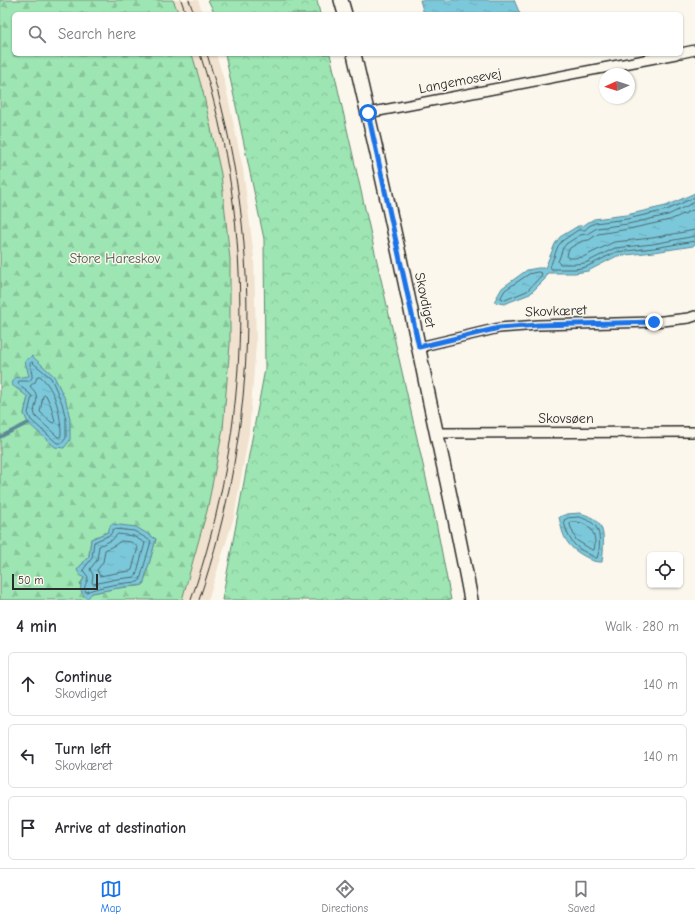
<!DOCTYPE html>
<html lang="en">
<head>
<meta charset="utf-8">
<style>
  :root { --surface:#fff; --page:#f2f2f3; --text:#2b2b33; --muted:#7c7c81; --line:#e1e1e2; --accent:#1a73e8 }
  body { margin:0; font-family:"Comic Neue",sans-serif; background:var(--page); color:var(--text) }
  .controls { position:absolute; right:12px; bottom:12px; display:grid; overflow:hidden; border-radius:6px; box-shadow:0 1px 3px #0004 }
  .controls button { width:36px; height:36px; display:grid; place-items:center; padding:0; border:0; border-bottom:1px solid var(--line); background:var(--surface); color:var(--text); font:20px sans-serif }
  .compass { position:absolute; left:599px; top:68px; width:36px; height:36px; border-radius:50%; background:var(--surface); box-shadow:0 1px 3px #0004; rotate:267deg }
  .scale { position:absolute; left:12px; bottom:10px; width:86px; box-sizing:border-box; padding-left:4px; border:2px solid #2b2b2b; border-top:0; font-size:11px; line-height:14px; white-space:nowrap; color:#2b2b2b; -webkit-text-stroke:3px #fbf7ec; paint-order:stroke }
  .stop { position:absolute; width:12px; height:12px; margin:-9px; border:3px solid #1a73e8; border-radius:50%; background:#fff }
  .stop.end { background:#1a73e8; border-color:#fff; box-shadow:0 1px 4px #0008 }
  .list { margin:0; padding:0; list-style:none }
  h2 { display:flex; justify-content:space-between; align-items:center; height:52px; margin:0; padding:0 16px; font-size:17px }
  h2 small { font-size:13px; font-weight:400; color:var(--muted) }
  .list li { display:grid; grid-template-columns:26px 1fr auto; gap:12px; align-items:center; box-sizing:border-box; height:64px; margin:0 8px 8px; padding:0 8px; border:1px solid var(--line); border-radius:6px }
  .list b { display:block; font-size:15px; white-space:nowrap }
  .list p { margin:0; font-size:13px; white-space:nowrap; color:var(--muted) }
  .list em { font-size:13px; font-style:normal; color:var(--muted) }
  .icon { flex:none; width:22px; height:22px; fill:none; stroke:currentColor; stroke-width:2; stroke-linecap:round; stroke-linejoin:round }
  .map { position:relative; flex:none; width:695px; height:600px; overflow:hidden }
  .search { position:absolute; background:var(--surface); box-shadow:0 1px 3px #0004; left:12px; right:12px; top:12px; height:44px; display:flex; align-items:center; gap:10px; box-sizing:border-box; padding:0 14px; border-radius:6px; color:var(--muted); font-size:15px }
  .sheet { height:268px; background:var(--surface) }
  nav { display:flex; justify-content:space-around; align-items:center; box-sizing:border-box; height:56px; border-top:1px solid var(--line); background:var(--surface); font-size:11px; color:var(--muted) }
  nav a { display:grid; justify-items:center; gap:2px }
  nav .on { color:var(--accent) }
  .map>svg:first-child { display:block }
  .built { fill:#f0e2ce }
  .forest { fill:url(#forest-firs); stroke:#64886f; fill-rule:evenodd }
  .park { fill:url(#park-crowns); stroke:#64886f }
  .water { fill:url(#water-ripples); stroke:#5c8995 }
  .lines { fill:none; stroke-linecap:round; stroke-linejoin:round }
  .shore { stroke:#4b6a71; stroke-width:1 }
  .stream { stroke:#5c8995; stroke-width:3.5 }
  .street-casing { stroke:#2b2b2b; stroke-width:12 }
  .secondary-casing { stroke:#2b2b2b; stroke-width:16 }
  .street { stroke:#fbf7ec; stroke-width:9 }
  .secondary { stroke:#fbf7ec; stroke-width:13 }
  .tram { stroke:#2b2b2b; stroke-width:1 }
  .route { stroke:#1a73e8; stroke-width:5 }
  .labels { text-anchor:middle; dominant-baseline:central; stroke-width:3; stroke-linejoin:round; paint-order:stroke }
  .street-label { font-size:14px; fill:#2b2b2b; stroke:#fbf7ec }
  .park-label { font-size:14px; fill:#485a4d; stroke:#fbf7ec }
</style>
</head>
<body>
<div class="map">
<svg width="695" height="600" viewBox="0 0 695 600">
  <defs>
    <pattern id="forest-firs" width="22" height="20" patternUnits="userSpaceOnUse"><rect width="22" height="20" fill="#9de5b3"/><path d="M5 1l3.5 6h-7zM16 11l3.5 6h-7z" fill="#87c59a"/></pattern>
    <pattern id="park-crowns" width="20" height="18" patternUnits="userSpaceOnUse"><rect width="20" height="18" fill="#9de5b3"/><path d="M2 6a3 3 0 1 1 6 0M12 15a3 3 0 1 1 6 0" fill="none" stroke="#87c59a"/></pattern>
    <pattern id="water-ripples" width="26" height="14" patternUnits="userSpaceOnUse"><rect width="26" height="14" fill="#7cc8db"/><path d="M2 4q2-2 4 0t4 0M15 11q2-2 4 0t4 0" fill="none" stroke="#6bacbc"/></pattern>
  </defs>
  <rect width="100%" height="100%" fill="#fbf7ec"/>
  <filter id="ink" filterUnits="userSpaceOnUse"><feTurbulence type="fractalNoise" baseFrequency=".025" numOctaves="2"/><feDisplacementMap in="SourceGraphic" scale="8" xChannelSelector="R" yChannelSelector="G"/><feConvolveMatrix kernelMatrix="1 2 1 2 8 2 1 2 1" color-interpolation-filters="sRGB"/></filter>
  <g filter="url(#ink)">
    <path class="built" d="M173,0H198L203,14H179Z
      M192,54H216L225,83L243,169L254,257L256,344L249,433L234,517L208,600H182L207,511L223,429L230,344V259L221,174L203,92Z"/>
    <path class="forest" d="M0,0H173L179,14H14V54H192L203,92L221,174L230,259V344L223,429L207,511L182,600H0ZM29,377L55,447L45,437L24,414L28,397ZM108,532L156,539L143,585L118,588L92,593L80,584L84,578L77,570L89,556L91,539Z"/>
    <path class="park" d="M208,0H317L320,14H215Z
      M225,54H330L436,522L451,600H222L265,369L264,239Z"/>
    <path class="water" d="M420,0H514L520,14H424Z
      M695,193V244L693,246L654,252L617,256L588,271L575,273H547L545,279L530,294L504,304L494,302L502,288L527,270L538,268H545L555,244L560,237L578,226H583L587,223L594,219L626,215L666,206Z
      M32,356L54,376L66,401L70,419V440L64,448L55,447L28,423L24,414L28,397L12,385L14,378L29,376L25,361Z
      M580,513C587,515 595,518 599,524C606,532 603,552 602,562C592,562 592,560 584,556C566,546 563,537 559,517L567,514Z
      M111,524L136,527L156,539L143,585L118,588L92,593L87,599C79,591 79,587 84,578L81,576L77,570L89,556L91,539L108,532Z"/>
    <g class="lines">
      <path class="shore" d="M695,197L667,210L627,219L595,223L589,226L585,230H578L562,241L558,246L550,267L552,269H575L586,267L616,252L654,248L695,241
        M695,202L668,215L628,224L597,228L587,234L580,235L566,244L563,248L558,262L560,264H575L585,263L615,248L653,244L695,236
        M695,209L670,220L629,229L598,234L589,240L582,241L570,248L568,251L567,257L568,258H574L583,257L614,242L652,238L695,230
        M538,272L542,273L541,276L527,291L505,300L502,299L501,297L505,290L529,274Z
        M32,362L51,378L62,403L66,420V438L62,443H57L31,420L28,413L32,396L30,394L19,385L18,383L19,381H29L32,378V375L30,364Z
        M38,376H40C56,390 61,415 61,435L60,437H58L36,417C31,409 39,403 36,394C35,391 32,389 30,386L35,382Z
        M45,395H46L51,406L55,421L53,423L51,422L40,412L43,396Z
        M580,517C585,519 593,522 596,527C601,533 600,551 597,558H596C582,550 573,548 567,532C566,528 564,524 564,520L568,518Z
        M572,522C589,521 598,533 594,550H592L576,540L570,525V523Z
        M114,529L134,531L151,541L140,580L138,582C121,583 102,586 86,592C82,586 88,583 88,577L83,570L92,558L94,542L110,535Z
        M118,534L133,536L145,543L136,576L135,577L117,579L93,584L92,582L93,575L90,569L97,560L99,546L112,540Z
        M121,541L131,542L138,547L132,570L130,571L116,573L100,576L97,570L103,562L105,550L115,545Z"/>
      <path class="stream" d="M0,437L28,423"/>
      <defs>
        <path id="street" d="M681,53L695,50
          M368,113L676,54
          M419,347L499,328L538,325L654,322L689,318L695,316
          M437,433L695,432"/>
        <path id="secondary" d="M341,0L345,14
          M354,54C380,164 404,274 426,384C441,456 458,528 471,600"/>
      </defs>
      <use href="#street" class="street-casing"/>
      <use href="#secondary" class="secondary-casing"/>
      <use href="#street" class="street"/>
      <use href="#secondary" class="secondary"/>
      <path class="tram" d="M181,0L186,14
        M189,0L194,14
        M191,600C252,426 257,229 200,54
        M199,600C260,420 263,236 207,54"/>
    </g>
  </g>
  <g class="lines" filter="url(#ink)">
    <path class="route" d="M368,113L419,347L499,328L538,325L654,322"/>
  </g>
  <g class="labels">
    <g class="street-label">
      <text transform="translate(460 81) rotate(-11)">Langemosevej</text>
      <text transform="translate(425 300) rotate(78)">Skovdiget</text>
      <text transform="translate(556 311) rotate(-2)">Skovkæret</text>
      <text x="566" y="418">Skovsøen</text>
    </g>
    <g class="park-label">
      <text x="115" y="258">Store Hareskov</text>
    </g>
  </g>
</svg>
<div class="controls">
<button><svg class="icon" aria-label="locate" viewBox="0 0 24 24"><circle cx="12" cy="12" r="6"/><path d="M12 2v4M12 18v4M2 12h4M18 12h4"/></svg></button>
</div>
<svg class="compass" viewBox="-18 -18 36 36"><path d="M0-13l5 13h-10z" fill="#e53935"/><path d="M0 13l5-13h-10z" fill="#7c7c81"/></svg>
<div class="scale">50 m</div>
<div class="stop" style="left:368px;top:113px"></div>
<div class="stop end" style="left:654px;top:322px"></div>
<div class="search"><svg class="icon" aria-label="search" viewBox="0 0 24 24"><circle cx="10" cy="10" r="6"/><path d="M15 15l6 6"/></svg>Search here</div>
</div>
<section class="sheet">
<h2>4 min<small>Walk · 280 m</small></h2>
<ul class="list">
<li><svg class="icon" aria-label="ahead" viewBox="0 0 24 24"><path d="M12 20V5M6 11l6-6 6 6"/></svg><div><b>Continue</b><p>Skovdiget</p></div><em>140 m</em></li>
<li><svg class="icon" aria-label="left" viewBox="0 0 24 24"><path d="M17 20v-9H6M10 6l-5 5 5 5"/></svg><div><b>Turn left</b><p>Skovkæret</p></div><em>140 m</em></li>
<li><svg class="icon" aria-label="arrive" viewBox="0 0 24 24"><path d="M6 21V4h12l-3 4 3 4H6"/></svg><div><b>Arrive at destination</b></div></li>
</ul>
</section>
<nav>
<a class="on"><svg class="icon" aria-label="map" viewBox="0 0 24 24"><path d="M3 6l6-2 6 2 6-2v14l-6 2-6-2-6 2zM9 4v14M15 6v14"/></svg>Map</a>
<a><svg class="icon" aria-label="directions" viewBox="0 0 24 24"><path d="M12 3l9 9-9 9-9-9zM9 14v-3h6M13 9l2 2-2 2"/></svg>Directions</a>
<a><svg class="icon" aria-label="saved" viewBox="0 0 24 24"><path d="M7 4h10v16l-5-4-5 4z"/></svg>Saved</a>
</nav>
</body>
</html>
